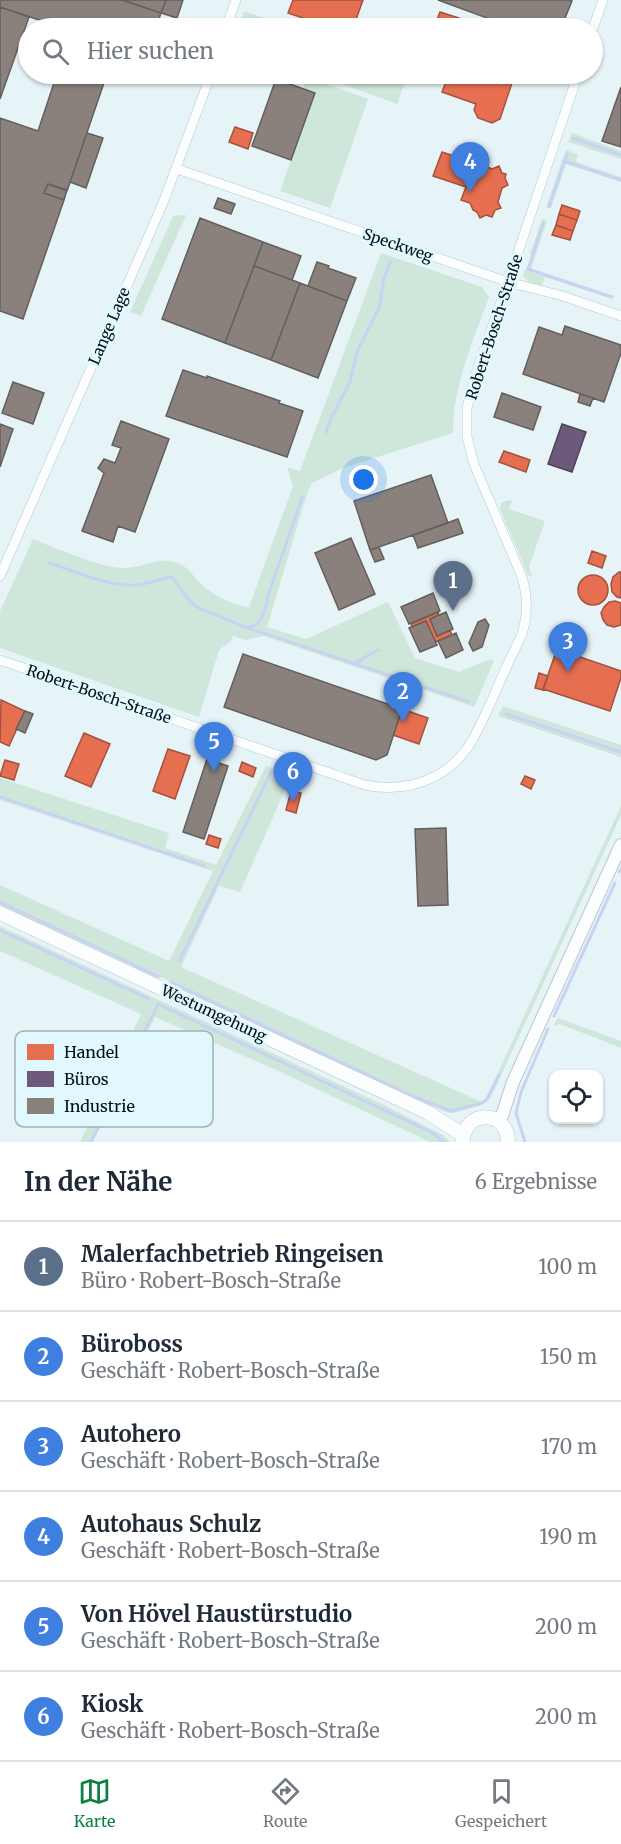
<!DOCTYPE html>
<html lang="de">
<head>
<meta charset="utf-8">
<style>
  :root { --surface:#fff; --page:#f2f2f3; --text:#1f2937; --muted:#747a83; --line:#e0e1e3; --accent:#0b8043 }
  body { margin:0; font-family:Merriweather,serif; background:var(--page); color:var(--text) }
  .controls { position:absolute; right:18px; bottom:18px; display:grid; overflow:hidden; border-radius:12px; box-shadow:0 2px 4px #0004 }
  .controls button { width:54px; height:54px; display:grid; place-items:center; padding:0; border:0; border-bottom:2px solid var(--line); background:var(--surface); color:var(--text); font:30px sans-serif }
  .you { position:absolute; left:364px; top:480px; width:21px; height:21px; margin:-15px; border:4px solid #fff; border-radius:50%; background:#1a73e8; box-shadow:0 0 0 9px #1a73e833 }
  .badge { display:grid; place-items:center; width:39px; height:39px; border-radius:50%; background:var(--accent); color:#fff; font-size:20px; font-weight:700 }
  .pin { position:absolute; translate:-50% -50px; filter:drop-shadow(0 2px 3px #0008) }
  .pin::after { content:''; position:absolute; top:32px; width:21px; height:18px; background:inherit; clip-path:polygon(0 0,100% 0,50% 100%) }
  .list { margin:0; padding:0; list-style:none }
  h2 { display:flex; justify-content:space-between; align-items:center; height:78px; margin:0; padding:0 24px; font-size:26px }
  h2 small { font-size:20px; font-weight:400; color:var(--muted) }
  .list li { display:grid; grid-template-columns:39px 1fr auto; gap:18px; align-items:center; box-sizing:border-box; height:90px; padding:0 24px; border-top:2px solid var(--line) }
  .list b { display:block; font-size:22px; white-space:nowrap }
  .list p { margin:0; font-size:20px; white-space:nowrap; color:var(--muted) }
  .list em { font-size:20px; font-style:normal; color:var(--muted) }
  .icon { flex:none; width:33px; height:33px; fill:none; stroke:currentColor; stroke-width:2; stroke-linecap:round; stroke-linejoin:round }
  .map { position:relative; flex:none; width:621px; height:1142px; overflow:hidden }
  .search { position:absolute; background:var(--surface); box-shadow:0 2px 4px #0004; left:18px; right:18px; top:18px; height:66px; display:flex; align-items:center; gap:15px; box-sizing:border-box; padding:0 21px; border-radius:33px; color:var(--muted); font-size:22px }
  .sheet { height:618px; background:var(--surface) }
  nav { display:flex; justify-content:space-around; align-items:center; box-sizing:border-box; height:84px; border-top:2px solid var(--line); background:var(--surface); font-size:16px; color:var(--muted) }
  nav a { display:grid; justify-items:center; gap:3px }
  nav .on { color:var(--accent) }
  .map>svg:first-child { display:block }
  .green { fill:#cfe6da }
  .shops { fill:#e76f51; stroke:#a3523e; stroke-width:1.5 }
  .offices { fill:#6d597a; stroke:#4d435b; stroke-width:1.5 }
  .industry { fill:#8a817c; stroke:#625f5c; stroke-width:1.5 }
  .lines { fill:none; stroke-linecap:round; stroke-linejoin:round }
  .stream { stroke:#c8d3f4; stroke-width:3 }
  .street-casing { stroke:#bac7ca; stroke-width:10 }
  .secondary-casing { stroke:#bac7ca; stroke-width:14 }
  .primary-casing { stroke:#bac7ca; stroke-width:15 }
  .street { stroke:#fbfdfe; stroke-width:9 }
  .secondary { stroke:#fbfdfe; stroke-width:12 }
  .primary { stroke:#fbfdfe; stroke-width:14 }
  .labels { text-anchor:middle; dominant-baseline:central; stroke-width:6; stroke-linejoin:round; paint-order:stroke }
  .street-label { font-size:15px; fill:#031013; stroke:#e0f8fe }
  .key { fill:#e0f8fe; stroke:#9eb2b8; stroke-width:1.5 }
  .key-label { font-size:16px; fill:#031013 }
</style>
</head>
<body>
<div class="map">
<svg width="621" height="1142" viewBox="0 0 621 1142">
  <rect width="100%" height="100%" fill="#e7f4f7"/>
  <path class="green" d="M244,11L293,28H239Z
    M314,74H408L397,104Z
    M307,77L368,99L330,208L280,191L315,93L303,89Z
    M572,133L621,151V159L568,142Z
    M566,150L578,154L576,162L621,177V182L566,164L551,208L546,207Z
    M186,215L141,316L130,312L173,216Z
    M542,219L547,221L531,269L613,296L612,299L545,277L542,285L539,286L529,282L523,276L525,269H529L533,255L530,254Z
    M381,253L482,287L489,297C473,341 453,385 453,433L343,468L312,483L307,494L267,627L306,639L388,602L415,658L459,672L491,659L494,661L474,707L264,636L245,640L233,636L232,640L219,650L199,717L0,648V611L33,539C56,548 103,569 125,568C145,568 158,555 180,564C190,569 193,576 200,583C212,594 233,606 249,607L293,486L287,467L300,471Z
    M508,500L512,501L509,509L545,521L529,567L532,577L528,575L500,509L501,503Z
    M503,706L621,745V757L498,716Z
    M266,766L292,774L240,892L219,886L181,967L484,1103L621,806V815L498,1082L490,1098L482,1105L453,1113H449L411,1098L171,985C167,977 162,977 154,978L0,906V885L169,961L213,871L0,800V778L169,833L165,848L216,865Z
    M0,926L384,1105L443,1135L450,1142H430L274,1069L155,1017L93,1142H80L141,1014L0,951Z
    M558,1018L621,1041V1048L560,1024L553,1026Z"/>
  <path class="shops" d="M293,0H363L353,28H333L288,13Z
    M440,12L459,18L455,28H434Z
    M449,74H474L485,78L487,74H515L500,119L492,123L478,118L474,110L476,104L442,92Z
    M235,127L253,133L248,149L229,142Z
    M442,152L469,161L472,152L486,156L483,165L492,169L499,166L502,173L506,174L505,178L508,185L502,188L498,202L501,208L495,210L492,217L486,215L480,218L477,212L473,210L470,203L461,200L466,187L433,176Z
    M562,205L580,211L577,220L559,214Z
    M559,214L577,220L573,231L556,225Z
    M556,225L573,231L570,240L552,235Z
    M504,451L530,460L526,472L499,462Z
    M592,551L606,556L602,568L588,563Z
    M619,572H621V598L617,597L612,592L611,584L613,577Z
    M578 590a15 15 0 1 1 30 0a15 15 0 1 1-30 0Z
    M615,601L621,603V625L614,627L607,625L603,620L601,613L604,607L609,602Z
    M438,612L439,615L430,619L437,636L450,630L452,635L435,642L426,621L412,627L411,624Z
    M557,649L621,671V678L610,711L543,689Z
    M539,673L548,676L543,690L535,688Z
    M1,700L25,711L9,746L0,742Z
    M402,709L428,718L419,744L393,735Z
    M84,733L110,744L91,787L65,776Z
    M168,749L190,756L175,799L153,791Z
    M5,760L19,764L14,780L0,776Z
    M242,762L256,768L253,777L239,771Z
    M525,776L535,780L531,789L521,784Z
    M291,791L301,793L296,813L286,810Z
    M209,835L221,839L218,848L206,844Z"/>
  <path class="offices" d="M562,424L586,432L572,472L548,464Z"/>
  <path class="industry" d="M0,0H122L161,13L156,28H63L0,7Z
    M122,0H166L161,13Z
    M166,0H183L177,18L161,13Z
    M438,0H569L572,1L561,28H514Z
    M0,7L29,17L0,99Z
    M57,74H107L67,191L48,184L44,193L64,200L23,319L0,311V118L38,131Z
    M276,79L315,93L291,160L252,146Z
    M621,87V147L602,141Z
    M87,133L103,138L86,188L70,182Z
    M48,184L67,190L64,200L44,193Z
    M218,198L235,204L231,214L214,208Z
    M200,218L263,242L225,343L162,319Z
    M263,242L301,256L292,280L254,266Z
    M317,262L329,266L328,268L356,278L347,301L308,286Z
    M254,266L300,283L271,360L225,343Z
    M300,283L347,301L318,378L271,360Z
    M565,326L621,345V353L604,402L523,374L539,327L562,335Z
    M183,370L207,378V376L280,401L279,403L303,411L287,457L166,416Z
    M13,382L44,393L33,424L2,413Z
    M502,393L541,407L533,430L494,417Z
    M580,394L593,398L590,406L578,402Z
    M121,421L169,439L135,532L118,526L113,542L82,531L104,473L98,468L104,459L115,463L121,448L112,445Z
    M0,424L13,429L0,467Z
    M431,475L448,523L370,550L354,501Z
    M458,519L463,533L418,548L413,535Z
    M351,538L375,594L339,610L315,553Z
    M379,547L384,559L375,562L370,550Z
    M433,593L440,611L409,624L401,607Z
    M446,612L453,629L437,636L430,619Z
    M485,619L489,625L482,647L473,651L469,643L478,622Z
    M426,621L437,645L420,652L409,628Z
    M456,633L463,650L446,658L438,641Z
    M243,654L402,709L387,755L376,760L224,707Z
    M25,711L33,714L25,733L16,729Z
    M207,759L228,766L204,839L183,832Z
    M446,828L448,905L418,906L415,829Z"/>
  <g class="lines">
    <path class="stream" d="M573,138L621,155
      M564,161L621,180
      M549,207L567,154
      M543,224L528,269L612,297
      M326,433L330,420L350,382L357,352L379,308L384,278L391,261
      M50,563C77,572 108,587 137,585C147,584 159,580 169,577L173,578L190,601L197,607L245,627L469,702
      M249,627L255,625L261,619L264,613L269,593L302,498
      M355,663L378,650
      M506,714L621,752
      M0,797L204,866
      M619,872L621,869
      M0,902L158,976
      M0,930L149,999
      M180,960L271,772
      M171,982L415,1097L451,1111L482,1103L487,1099L499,1075
      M554,1016L615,883
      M91,1142L158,1004L433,1133L443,1142
      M525,1142L516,1113L521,1092L548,1029"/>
    <defs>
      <path id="street" d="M226,28L236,0
        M592,31L603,0
        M177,169L508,282L563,296L621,316
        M0,576L163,203L211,74
        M0,660L365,785C404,793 445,781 468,747C478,732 485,714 493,698C502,676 512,655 522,634C528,615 528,597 522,577L474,464L467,437V408L475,376L508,282L578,74"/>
      <path id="secondary" d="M500,1122L513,1082L621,845"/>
      <path id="primary" d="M0,913L427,1112L463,1135
        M463,1142C463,1109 508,1109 508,1142"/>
    </defs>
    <use href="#street" class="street-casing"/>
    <use href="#secondary" class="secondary-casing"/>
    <use href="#primary" class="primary-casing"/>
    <use href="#street" class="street"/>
    <use href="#secondary" class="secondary"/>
    <use href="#primary" class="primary"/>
  </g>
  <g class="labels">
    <g class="street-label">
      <text transform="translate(398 245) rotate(19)">Speckweg</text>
      <text transform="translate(109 326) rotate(-67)">Lange Lage</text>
      <text transform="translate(494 327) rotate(-72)">Robert-Bosch-Straße</text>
      <text transform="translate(99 694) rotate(19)">Robert-Bosch-Straße</text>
      <text transform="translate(214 1013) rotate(25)">Westumgehung</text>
    </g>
  </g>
  <rect x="15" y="1031" width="198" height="96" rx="9" class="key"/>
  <rect x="27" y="1044" width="27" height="16" fill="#e76f51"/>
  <rect x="27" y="1071" width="27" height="16" fill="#6d597a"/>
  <rect x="27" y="1098" width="27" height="16" fill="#8a817c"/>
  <g class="key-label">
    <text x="64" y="1058">Handel</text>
    <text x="64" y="1085">Büros</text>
    <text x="64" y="1112">Industrie</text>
  </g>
</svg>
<div class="controls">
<button><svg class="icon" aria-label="locate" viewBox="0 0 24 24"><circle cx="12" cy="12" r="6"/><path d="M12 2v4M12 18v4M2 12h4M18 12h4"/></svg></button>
</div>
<div class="you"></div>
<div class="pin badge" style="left:453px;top:611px;background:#5c6f8a">1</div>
<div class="pin badge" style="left:403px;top:722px;background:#3f7fe0">2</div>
<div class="pin badge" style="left:568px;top:672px;background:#3f7fe0">3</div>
<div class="pin badge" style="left:470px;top:192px;background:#3f7fe0">4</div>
<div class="pin badge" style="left:214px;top:772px;background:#3f7fe0">5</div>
<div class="pin badge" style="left:293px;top:802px;background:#3f7fe0">6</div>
<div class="search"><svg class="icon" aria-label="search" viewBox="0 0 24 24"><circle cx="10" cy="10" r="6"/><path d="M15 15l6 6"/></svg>Hier suchen</div>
</div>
<section class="sheet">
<h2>In der Nähe<small>6 Ergebnisse</small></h2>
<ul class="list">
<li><span class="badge" style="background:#5c6f8a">1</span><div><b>Malerfachbetrieb Ringeisen</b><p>Büro · Robert-Bosch-Straße</p></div><em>100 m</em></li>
<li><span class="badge" style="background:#3f7fe0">2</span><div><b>Büroboss</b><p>Geschäft · Robert-Bosch-Straße</p></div><em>150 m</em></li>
<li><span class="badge" style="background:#3f7fe0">3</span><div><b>Autohero</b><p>Geschäft · Robert-Bosch-Straße</p></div><em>170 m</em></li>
<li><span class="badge" style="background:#3f7fe0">4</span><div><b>Autohaus Schulz</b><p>Geschäft · Robert-Bosch-Straße</p></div><em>190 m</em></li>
<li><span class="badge" style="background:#3f7fe0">5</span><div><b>Von Hövel Haustürstudio</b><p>Geschäft · Robert-Bosch-Straße</p></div><em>200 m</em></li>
<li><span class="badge" style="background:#3f7fe0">6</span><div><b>Kiosk</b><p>Geschäft · Robert-Bosch-Straße</p></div><em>200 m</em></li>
</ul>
</section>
<nav>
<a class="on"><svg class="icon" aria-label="map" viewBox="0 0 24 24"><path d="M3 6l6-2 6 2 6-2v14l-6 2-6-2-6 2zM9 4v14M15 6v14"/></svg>Karte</a>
<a><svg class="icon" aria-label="directions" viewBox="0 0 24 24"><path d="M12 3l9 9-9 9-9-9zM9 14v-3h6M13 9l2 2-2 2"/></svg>Route</a>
<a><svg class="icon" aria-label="saved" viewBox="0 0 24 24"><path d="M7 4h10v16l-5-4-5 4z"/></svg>Gespeichert</a>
</nav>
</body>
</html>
